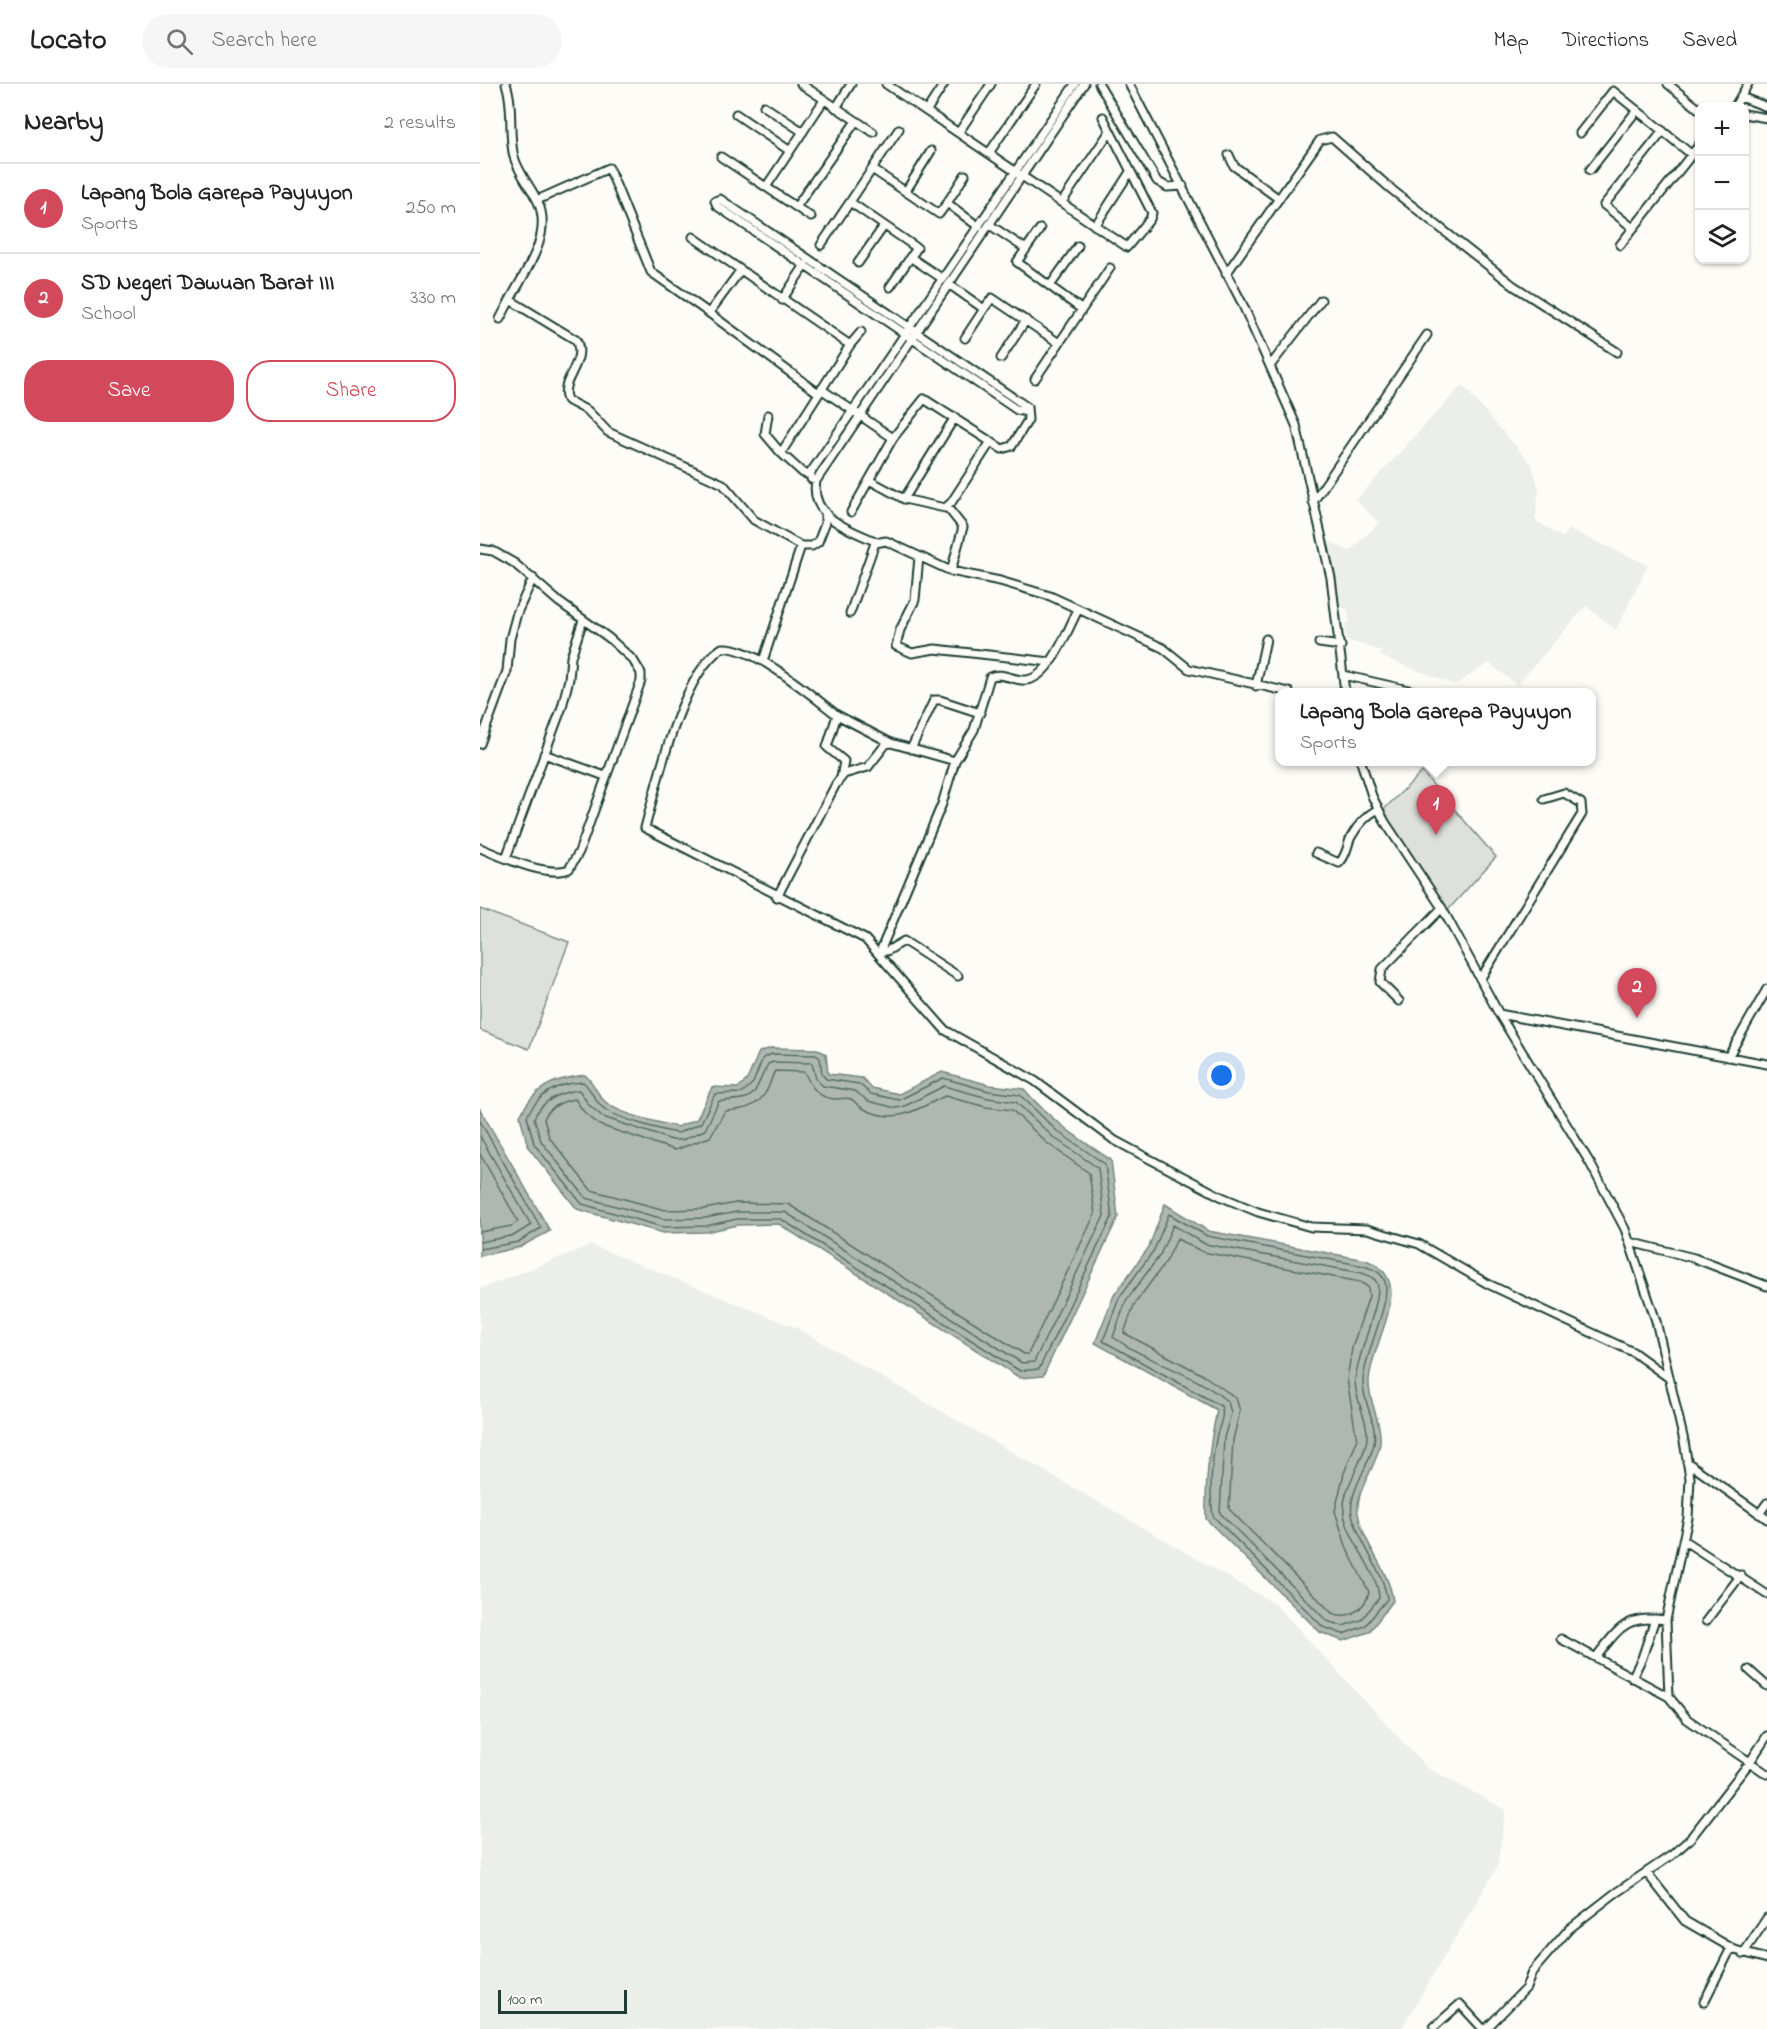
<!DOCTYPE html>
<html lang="en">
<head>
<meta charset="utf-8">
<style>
  :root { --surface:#fff; --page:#f6f6f6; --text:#222; --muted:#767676; --line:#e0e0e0; --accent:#d1495b }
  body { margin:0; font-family:"Indie Flower",sans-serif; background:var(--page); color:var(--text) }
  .controls { position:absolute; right:18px; top:18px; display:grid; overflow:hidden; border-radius:12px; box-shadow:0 2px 4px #0004 }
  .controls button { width:54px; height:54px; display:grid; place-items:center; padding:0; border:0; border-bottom:2px solid var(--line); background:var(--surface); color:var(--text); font:30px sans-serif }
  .scale { position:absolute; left:18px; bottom:15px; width:129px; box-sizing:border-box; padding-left:6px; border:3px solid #1f3d34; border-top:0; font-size:16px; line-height:21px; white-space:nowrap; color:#1f3d34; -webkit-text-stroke:4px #fdfcf7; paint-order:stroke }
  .you { position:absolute; left:742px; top:992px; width:21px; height:21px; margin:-15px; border:4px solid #fff; border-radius:50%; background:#1a73e8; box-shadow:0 0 0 9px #1a73e833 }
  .badge { display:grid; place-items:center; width:39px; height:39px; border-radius:50%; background:var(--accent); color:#fff; font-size:20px; font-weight:700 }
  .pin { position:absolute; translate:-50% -50px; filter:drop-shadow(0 2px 3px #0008) }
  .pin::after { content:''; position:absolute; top:32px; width:21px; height:18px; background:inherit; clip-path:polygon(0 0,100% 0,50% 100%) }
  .popup { position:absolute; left:795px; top:604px; width:321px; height:78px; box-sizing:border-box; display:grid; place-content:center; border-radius:12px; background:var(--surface); filter:drop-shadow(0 2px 4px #0005); font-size:20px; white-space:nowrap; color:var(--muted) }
  .popup b { font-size:22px; color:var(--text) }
  .popup::after { content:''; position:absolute; left:50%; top:100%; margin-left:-12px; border:12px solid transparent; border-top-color:var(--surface) }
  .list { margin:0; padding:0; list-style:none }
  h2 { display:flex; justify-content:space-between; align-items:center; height:78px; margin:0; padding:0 24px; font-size:26px }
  h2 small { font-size:20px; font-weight:400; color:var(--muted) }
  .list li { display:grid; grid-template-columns:39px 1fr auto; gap:18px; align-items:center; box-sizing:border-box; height:90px; padding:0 24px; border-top:2px solid var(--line) }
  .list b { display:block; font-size:22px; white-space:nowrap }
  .list p { margin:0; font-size:20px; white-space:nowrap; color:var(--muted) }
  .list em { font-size:20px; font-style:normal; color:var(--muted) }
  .actions { display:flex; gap:12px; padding:18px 24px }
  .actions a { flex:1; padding:14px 0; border:2px solid var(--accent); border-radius:24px; text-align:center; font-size:21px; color:var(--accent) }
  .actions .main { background:var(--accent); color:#fff }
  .icon { flex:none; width:33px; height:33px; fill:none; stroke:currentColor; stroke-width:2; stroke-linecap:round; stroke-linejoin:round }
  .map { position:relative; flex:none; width:1287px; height:1945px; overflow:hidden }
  header { display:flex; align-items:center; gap:36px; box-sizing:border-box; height:84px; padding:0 30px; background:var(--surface); border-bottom:2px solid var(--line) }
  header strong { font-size:28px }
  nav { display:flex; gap:33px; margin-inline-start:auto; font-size:21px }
  .search { width:420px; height:54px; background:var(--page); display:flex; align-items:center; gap:15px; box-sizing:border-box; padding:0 21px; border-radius:33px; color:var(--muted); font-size:22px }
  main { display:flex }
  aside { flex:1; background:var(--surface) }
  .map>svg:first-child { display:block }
  .built { fill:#eceee9 }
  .green { fill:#dde0db; stroke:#7e8e88; stroke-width:1.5 }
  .water { fill:#aeb8b1; stroke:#75877f; stroke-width:1.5 }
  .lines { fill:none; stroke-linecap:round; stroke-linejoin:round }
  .shore { stroke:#586e66; stroke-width:1.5 }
  .minor-casing { stroke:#1f3d34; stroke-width:11 }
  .minor { stroke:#fdfcf7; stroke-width:7 }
</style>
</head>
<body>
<header>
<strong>Locato</strong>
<div class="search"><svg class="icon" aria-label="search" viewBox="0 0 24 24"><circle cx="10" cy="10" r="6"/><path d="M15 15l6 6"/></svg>Search here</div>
<nav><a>Map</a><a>Directions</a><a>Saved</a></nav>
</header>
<main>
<aside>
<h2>Nearby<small>2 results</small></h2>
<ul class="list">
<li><span class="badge">1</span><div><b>Lapang Bola Garepa Payuyon</b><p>Sports</p></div><em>250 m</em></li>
<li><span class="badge">2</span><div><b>SD Negeri Dawuan Barat III</b><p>School</p></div><em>330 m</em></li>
</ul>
<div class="actions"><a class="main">Save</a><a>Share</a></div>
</aside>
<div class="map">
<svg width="1287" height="1945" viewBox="0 0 1287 1945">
  <rect width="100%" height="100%" fill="#fdfcf7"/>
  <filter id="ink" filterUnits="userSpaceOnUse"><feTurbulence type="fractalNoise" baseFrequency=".0167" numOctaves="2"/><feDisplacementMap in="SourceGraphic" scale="12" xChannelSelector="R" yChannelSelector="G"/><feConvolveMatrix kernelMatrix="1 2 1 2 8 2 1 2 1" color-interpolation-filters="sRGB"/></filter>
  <g filter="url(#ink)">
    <path class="built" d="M982,301L1052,381L1059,405L1055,436L1083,454L1088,445L1168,481L1136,546L1106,522L1037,601L1009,579L975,601L900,572L902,567L866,556L865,540L870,537L866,524H860L847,456L870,467L899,439L876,416Z
      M111,1161L317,1244L795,1520L946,1683L1026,1726L1017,1784L921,1945H0V1205Z"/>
    <path class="green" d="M942,688L1016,773L968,826L900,729Z
      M0,825L89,858L49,965L0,946Z"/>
    <path class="water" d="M291,964L337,965L346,970L348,990L382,994L392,1004L419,1010L462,988L510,1001L544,1005C569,1035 599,1055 631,1076L638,1133L563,1292L540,1294L299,1140L258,1141L226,1148L183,1149L97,1125L48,1063L40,1032C54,1003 73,995 105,991C116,1000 117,1013 128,1020C143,1031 178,1038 197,1043L217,1035L232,1003L258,1004L267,996L279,968Z
      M0,1025L70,1147L40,1163L0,1172Z
      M685,1120L728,1147L886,1176C939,1196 891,1256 889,1297C888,1317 902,1338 900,1359C898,1382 875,1405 878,1429C883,1461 909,1485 913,1517L889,1548L863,1557L840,1548L726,1435C725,1397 729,1362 737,1326L615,1259L634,1211L669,1163Z"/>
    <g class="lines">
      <path class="shore" d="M292,970L336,971L340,974L342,990L346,995L379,1000L391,1010L419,1016L463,994L509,1007L540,1011L577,1047L625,1080L632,1133L559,1285L540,1287L301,1135H257L226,1142L183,1143L102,1120L54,1060L47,1032C58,1010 78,999 103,998C113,1006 114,1019 126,1026C138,1034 183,1047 198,1049L221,1039L235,1010L262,1009L273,999L283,974Z
        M293,978L332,979L336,995L343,1002L375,1007L388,1017L416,1024L425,1022L464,1002L508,1014L536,1018L573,1053L618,1084L624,1132L554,1278L542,1279L305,1128H257L225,1134L184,1135L106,1114L61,1057L54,1034C62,1016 81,1008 99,1006L109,1021L123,1033L192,1056H202L225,1046L239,1017C280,1015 270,1014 288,980Z
        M295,987L324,988C332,1003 337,1015 357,1015C362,1015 367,1013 371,1015C375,1017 378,1022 382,1024C415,1042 435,1026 465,1012L506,1023L532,1026L567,1059L609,1089L615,1130L548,1270H544L308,1120L256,1119L224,1125L185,1126L111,1106L69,1053L64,1035C68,1024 84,1016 95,1015L104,1028L119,1041L195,1066L230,1053L245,1027C262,1026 278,1024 287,1006C291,999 291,993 295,987Z
        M0,1037L61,1144L38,1158L0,1165
        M0,1052L51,1141L35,1151L0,1158
        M0,1070L38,1137L32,1142L0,1148
        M689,1130L727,1152L884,1182C893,1185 902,1188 905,1198C911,1220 884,1270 883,1297C882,1318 898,1338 894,1360C890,1380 868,1408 872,1430C879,1460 903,1485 907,1515L885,1542L863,1550L843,1543L733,1432C729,1407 732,1375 737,1350C740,1341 745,1330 741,1322L623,1257L639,1214L674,1166Z
        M693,1141L725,1160L882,1189C888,1191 894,1193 897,1199C903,1214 876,1274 875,1297C875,1318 891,1339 886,1360C881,1382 861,1406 864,1430C869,1458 898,1487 899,1514L881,1536L863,1542L847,1537L740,1429L744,1354L751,1329L748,1318C716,1289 668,1279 633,1253L646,1217L680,1171Z
        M697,1155L723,1168L880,1198L888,1203L889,1212L872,1264L867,1295L877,1357L864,1389L855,1427L867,1465L889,1508C885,1525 869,1536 852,1529L749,1425L753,1356L760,1327L756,1314L723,1291L644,1249L654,1221L687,1176Z"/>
      <defs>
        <path id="minor" d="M26,0C34,22 28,50 34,73C39,90 51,103 58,118C73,152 45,187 30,216L96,256C108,278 78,297 87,316L108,327L128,348L243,400L274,436L321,462H332L338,458L345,440V428
          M321,0L393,48
          M406,0L647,163L670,135L672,129L623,33
          M595,0L331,388V395L336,397L604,0
          M619,0L677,97L687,103L703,102
          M649,0L762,219L816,341L851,494L865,608
          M1188,0L1220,26
          M1261,13L1287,23
          M284,22L323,48
          M1255,22L1268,0
          M356,24L371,0
          M447,26L464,0
          M256,30L310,67
          M1264,30L1287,34
          M479,48L511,0
          M1100,49L1133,7L1211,70
          M509,69L556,0
          M749,71L754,82L799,115
          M241,73L331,133
          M392,85L459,130L467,119L499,143
          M1110,86L1157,26
          M286,103L344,16
          M426,107L451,67
          M57,116L129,84L171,188L229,229
          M235,117L240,115L547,323L548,336L532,362L522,365L444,315L413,354L371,428
          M235,117L237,122L537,326L547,328
          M370,118L437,164L410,203
          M582,118L630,47
          M467,119L485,91
          M316,123L376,37
          M510,141L546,165
          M615,142L650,88
          M1153,144L1124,121L1183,47
          M560,145L537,178L601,225
          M213,153L370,261L301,369L285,350L288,331
          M341,161L419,45
          M1140,161L1220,60
          M430,173L463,195
          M378,179L404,142
          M260,187L229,229L337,308
          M746,190L840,56L852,53L911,105L1034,202L1137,268
          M470,201L504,225L512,214L579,259
          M570,202L598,162
          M302,216L325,181
          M20,235L30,216
          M485,254L504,225
          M370,261L381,248
          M521,274L546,236
          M790,282L841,216
          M555,295L630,184
          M341,305L413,354
          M301,369L323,389L330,391
          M389,396L424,415L465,424L471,419L510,359
          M336,397C329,434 371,446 397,458
          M424,415L475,333
          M833,418L947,251
          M467,423L483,443L471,487
          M0,465L13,467L34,479L79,518L129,554L153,576L161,589V597L99,768L89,785C68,794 22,773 0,764
          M439,473L435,516L420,546L416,562L432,569L455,565L571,578
          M370,529L395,459L406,457L471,487L520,497L570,512L683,564L709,585L809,608
          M839,559L861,562
          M283,577L321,462
          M863,591L937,608
          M776,602L786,555
          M357,631L411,659
          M0,660L27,587L30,555L37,529L53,494
          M431,665L454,616H460L500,629
          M64,670L125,692
          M881,678L892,712L905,738L962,824L1019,930L1110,1079L1145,1145L1176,1237L1204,1357L1210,1394L1208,1434L1186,1536L1189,1613L1207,1635L1287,1690
          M361,694L364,677L347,663L357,631C332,612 273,561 242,564C201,590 177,699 165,744L385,855L465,946L555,997L634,1056L662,1071L742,1113L778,1128L831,1143L887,1145L939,1160L1008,1200L1153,1268L1189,1294
          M836,769L859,779C867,772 867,761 871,753C877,742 887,731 898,725
          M26,774L82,623L89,595L91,573L103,536
          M297,813L356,700L364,690L388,683L406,660L411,659L475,677
          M400,867H407L424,857L478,892
          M399,870L462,720L475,677L494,646L510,593C520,588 531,595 542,596C569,599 587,546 598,526
          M1001,894L1102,730L1101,719L1084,709L1064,715
          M919,917L900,898L902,885L962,824
          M1019,930L1287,980
          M1248,973L1287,905
          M1150,1158L1214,1174L1287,1202
          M1207,1378L1287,1435
          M1279,1430L1287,1419
          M1203,1456L1286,1510
          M1226,1537L1261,1491
          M1081,1555L1189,1613
          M1117,1572C1140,1543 1146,1531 1186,1536
          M1269,1586L1287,1602
          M1152,1594L1162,1574L1175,1535
          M1167,1789L1205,1837L1255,1866
          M1263,1870L1287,1834
          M1224,1918L1249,1868L1255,1866L1287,1875
          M954,1943L980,1920L1003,1945
          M1006,1945L1046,1904L1052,1888L1089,1845L1134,1810L1192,1771L1209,1756L1270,1678L1287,1652"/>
      </defs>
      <use href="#minor" class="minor-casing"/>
      <use href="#minor" class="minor"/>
    </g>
  </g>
</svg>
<div class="controls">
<button>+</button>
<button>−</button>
<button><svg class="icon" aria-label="layers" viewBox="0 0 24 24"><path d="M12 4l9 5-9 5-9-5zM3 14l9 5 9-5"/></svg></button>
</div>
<div class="scale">100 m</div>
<div class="you"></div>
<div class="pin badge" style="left:956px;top:751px">1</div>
<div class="popup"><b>Lapang Bola Garepa Payuyon</b>Sports</div>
<div class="pin badge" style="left:1157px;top:934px">2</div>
</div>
</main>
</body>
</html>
